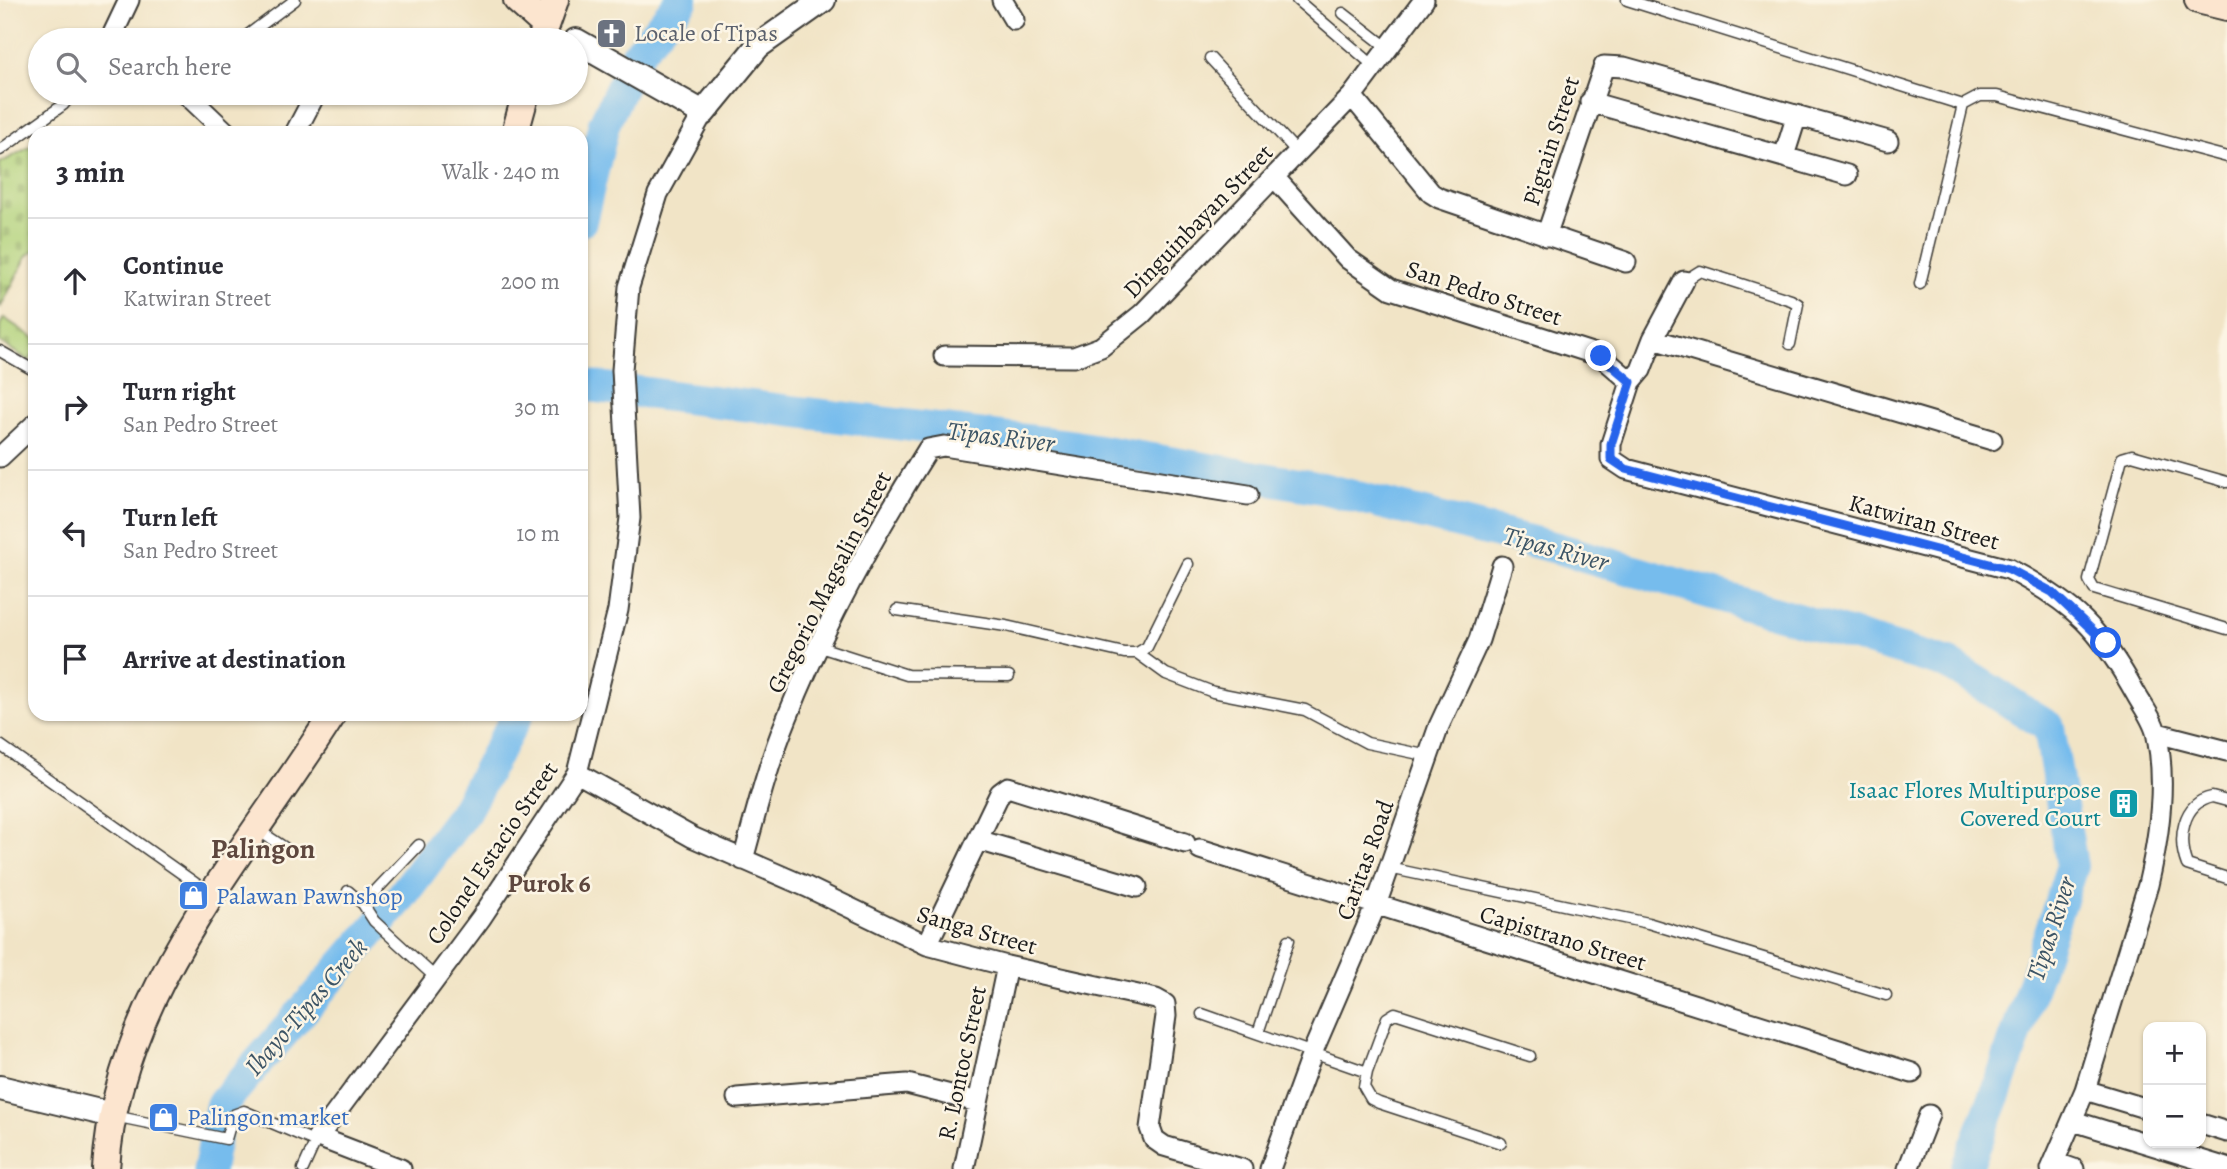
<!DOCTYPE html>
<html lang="en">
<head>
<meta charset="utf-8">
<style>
  :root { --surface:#fff; --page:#f7f7f7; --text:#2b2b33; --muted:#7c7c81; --line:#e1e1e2 }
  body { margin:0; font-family:Alegreya,serif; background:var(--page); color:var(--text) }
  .controls { position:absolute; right:21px; bottom:21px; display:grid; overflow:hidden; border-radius:14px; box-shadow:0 2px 5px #0004 }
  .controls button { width:63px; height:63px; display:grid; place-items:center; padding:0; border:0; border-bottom:2px solid var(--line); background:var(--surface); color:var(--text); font:35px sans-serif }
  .stop { position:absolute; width:21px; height:21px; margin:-16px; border:5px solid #2563eb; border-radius:50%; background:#fff }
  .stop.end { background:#2563eb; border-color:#fff; box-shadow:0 2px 7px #0008 }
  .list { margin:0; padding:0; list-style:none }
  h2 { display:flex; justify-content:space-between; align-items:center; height:91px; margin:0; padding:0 28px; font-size:30px }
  h2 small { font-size:23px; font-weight:400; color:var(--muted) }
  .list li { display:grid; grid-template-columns:46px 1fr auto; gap:21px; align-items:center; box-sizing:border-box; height:126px; padding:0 28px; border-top:2px solid var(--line) }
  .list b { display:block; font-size:26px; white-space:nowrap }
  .list p { margin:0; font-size:23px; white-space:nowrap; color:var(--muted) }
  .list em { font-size:23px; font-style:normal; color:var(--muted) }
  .icon { flex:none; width:38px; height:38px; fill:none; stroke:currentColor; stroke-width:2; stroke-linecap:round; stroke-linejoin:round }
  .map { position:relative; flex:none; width:2227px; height:1169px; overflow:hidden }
  .search { position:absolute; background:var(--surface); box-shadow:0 2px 5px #0004; left:28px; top:28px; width:560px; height:77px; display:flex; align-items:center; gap:18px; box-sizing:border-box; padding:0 24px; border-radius:38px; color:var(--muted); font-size:26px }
  .panel { position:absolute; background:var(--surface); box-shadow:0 2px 5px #0004; left:28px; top:126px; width:560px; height:595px; border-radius:21px }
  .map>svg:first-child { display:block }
  .cemetery { fill:url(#cemetery-stones); stroke:#66764a; stroke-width:2 }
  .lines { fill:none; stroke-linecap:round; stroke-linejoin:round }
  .river { stroke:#76bced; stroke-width:32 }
  .service-casing { stroke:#3c3a36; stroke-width:13 }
  .minor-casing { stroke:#3c3a36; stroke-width:23 }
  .tertiary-casing { stroke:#3c3a36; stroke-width:28 }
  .secondary-casing { stroke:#3c3a36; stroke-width:30 }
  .service { stroke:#fff; stroke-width:10 }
  .minor { stroke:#fff; stroke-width:19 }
  .tertiary { stroke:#fff; stroke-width:24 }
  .secondary { stroke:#fce5cf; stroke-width:26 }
  .route { stroke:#2563eb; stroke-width:9 }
  .labels { text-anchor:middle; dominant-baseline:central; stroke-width:5; stroke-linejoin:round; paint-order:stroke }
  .worship-label { font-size:24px; fill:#5b616d; stroke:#fcf5e5; text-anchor:start }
  .street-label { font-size:24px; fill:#1c1c1c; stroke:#fcf5e5 }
  .culture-label { font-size:24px; fill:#0d838f; stroke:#fcf5e5; text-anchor:end }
  .shop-label { font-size:24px; fill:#366cbe; stroke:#fcf5e5; text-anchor:start }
  .water-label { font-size:26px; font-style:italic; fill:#3c5465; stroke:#fcf5e5 }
  .neighbourhood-label { font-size:26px; font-weight:bold; fill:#5e473e; stroke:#fcf5e5 }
  .quarter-label { font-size:28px; font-weight:bold; fill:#5e473e; stroke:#fcf5e5 }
</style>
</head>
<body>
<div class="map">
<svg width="2227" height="1169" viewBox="0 0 2227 1169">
  <defs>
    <pattern id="cemetery-stones" width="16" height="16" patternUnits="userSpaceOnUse" patternTransform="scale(1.75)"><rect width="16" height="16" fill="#b0d179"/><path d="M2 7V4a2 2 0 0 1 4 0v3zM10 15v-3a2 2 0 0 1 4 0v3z" fill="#97b368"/></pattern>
  </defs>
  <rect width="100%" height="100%" fill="#fcf5e5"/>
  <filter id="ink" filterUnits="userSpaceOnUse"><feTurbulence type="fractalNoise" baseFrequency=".0143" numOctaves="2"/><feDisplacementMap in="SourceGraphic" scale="14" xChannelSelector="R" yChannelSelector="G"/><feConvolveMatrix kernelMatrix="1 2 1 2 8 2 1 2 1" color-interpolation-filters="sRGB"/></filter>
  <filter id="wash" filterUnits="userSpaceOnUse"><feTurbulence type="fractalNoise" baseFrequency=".00686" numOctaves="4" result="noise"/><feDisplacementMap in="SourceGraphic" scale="28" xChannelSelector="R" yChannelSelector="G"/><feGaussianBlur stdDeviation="1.57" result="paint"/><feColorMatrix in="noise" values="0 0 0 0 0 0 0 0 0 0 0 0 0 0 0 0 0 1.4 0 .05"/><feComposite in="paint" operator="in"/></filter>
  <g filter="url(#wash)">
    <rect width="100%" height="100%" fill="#f1e4c6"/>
    <path class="cemetery" d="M35,144V250L27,256L0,308V163Z
      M4,318L35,339V352L29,361L0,342V325Z"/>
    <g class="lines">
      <path class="river" d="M581,221L604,124L637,54L682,0
        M581,385L1075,446L1322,488L1557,548L1949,664L2049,727L2072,866L1999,1086L1966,1169
        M209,1169L221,1105L398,901L465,811L518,714"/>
    </g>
  </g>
  <g filter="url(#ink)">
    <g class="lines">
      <defs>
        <path id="service" d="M1297,0L1374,66
          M1627,0L1963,105L1980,96H1997L2227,157
          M1343,13L1388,48
          M241,40L295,0
          M1210,58L1298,153
          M0,150L63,105L73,93
          M1684,281L1700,271L1791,300L1798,304L1790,344
          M1920,284L1963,105
          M0,351L35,371
          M2227,482L2132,455L2122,458L2089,580L2094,589L2227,629
          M897,610L1006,626L1124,653H1137L1147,647L1188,564
          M820,647L907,675L1009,676
          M1137,653L1166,674L1213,692L1305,710L1367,743L1429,756
          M0,745L212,895
          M2227,801L2212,797C2182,803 2177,839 2187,865L2227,878
          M258,830L285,848
          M1389,868L1648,923L1886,995
          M348,891L363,904L374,921L437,979
          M363,904L419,845
          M1202,1014L1367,1072L1387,1018L1395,1013L1530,1056
          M1258,1033L1289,940
          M1367,1072L1364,1087L1371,1099L1379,1103L1501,1143
          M114,1116L226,1139L233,1115L244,1111L314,1141
          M303,1169L317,1138"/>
        <path id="minor" d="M1002,0L1014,20
          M110,40L129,0
          M185,93L227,133
          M1352,96L1431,193L1439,198L1626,262
          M1590,102L1847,175
          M295,133L316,93
          M1784,156L1797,115
          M1275,178L1348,259L1391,289L1601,356L1631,382
          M1546,236L1604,66L1624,67L1888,141
          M1653,339L1992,440
          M944,356L1074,357L1101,347L1142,314L1352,96L1424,0
          M1631,382L1611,444V459L1626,469L2009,569C2075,604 2100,629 2136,694C2143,707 2155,722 2157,737C2167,785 2159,838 2148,885L2085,1090L2051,1169
          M1631,382L1641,370L1653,339L1684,281
          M0,457L35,424
          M2157,733L2227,751
          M577,773L692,837L807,887L927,945L1007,966L1156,999L1165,1004L1166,1016L1150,1128L1154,1139L1164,1146L1242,1169
          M978,840L1137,887
          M1200,849L1912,1073
          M743,860C756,812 768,764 787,718C824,625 875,533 928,449L944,446L1248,495
          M927,945L1000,793L1008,787L1185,843
          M2085,1090L2148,1109
          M737,1098L907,1084L978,1102
          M2073,1121L2227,1168
          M2201,1124L2227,1132
          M2054,1162L2074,1169
          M401,1169L318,1137L481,918L577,773L618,610L630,518L622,370L629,287L658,194L703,113
          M964,1169L1007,966
          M1270,1169L1313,1051L1376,905L1439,726L1479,640L1502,566
          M1908,1169L1929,1115"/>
        <path id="tertiary" d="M576,41L703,113L758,46L823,0
          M0,1088L112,1115"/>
        <path id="secondary" d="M517,0L545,25
          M2198,0L2227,7
          M541,40L555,0
          M515,133L526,93
          M106,1169C116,995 244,856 333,714"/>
      </defs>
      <use href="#service" class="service-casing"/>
      <use href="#minor" class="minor-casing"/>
      <use href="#tertiary" class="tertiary-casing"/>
      <use href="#secondary" class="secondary-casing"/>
      <use href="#service" class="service"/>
      <use href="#minor" class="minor"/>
      <use href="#tertiary" class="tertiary"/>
      <use href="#secondary" class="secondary"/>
    </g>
  </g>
  <g class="lines" filter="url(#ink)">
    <path class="route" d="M1601,356L1631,382L1611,444V459L1626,469L2009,569L2052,592L2106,643"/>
  </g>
  <defs>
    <symbol id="church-square" viewBox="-11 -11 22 22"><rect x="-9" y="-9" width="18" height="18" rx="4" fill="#6b7280" stroke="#fcf5e5"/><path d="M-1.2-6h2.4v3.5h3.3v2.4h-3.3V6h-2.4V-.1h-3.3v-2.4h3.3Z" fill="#fff"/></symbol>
    <symbol id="building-square" viewBox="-11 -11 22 22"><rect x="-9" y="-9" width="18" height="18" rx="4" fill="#0f9aa8" stroke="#fcf5e5"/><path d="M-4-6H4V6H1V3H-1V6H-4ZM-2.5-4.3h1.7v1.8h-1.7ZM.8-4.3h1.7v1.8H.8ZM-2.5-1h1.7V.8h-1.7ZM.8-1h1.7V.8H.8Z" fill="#fff"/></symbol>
    <symbol id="shop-square" viewBox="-11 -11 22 22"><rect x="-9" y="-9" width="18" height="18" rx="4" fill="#3f7fe0" stroke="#fcf5e5"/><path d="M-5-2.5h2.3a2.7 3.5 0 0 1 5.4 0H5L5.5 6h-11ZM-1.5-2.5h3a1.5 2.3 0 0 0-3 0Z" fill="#fff"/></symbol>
  </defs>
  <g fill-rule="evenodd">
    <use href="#church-square" x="594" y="16" width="35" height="35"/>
    <use href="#building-square" x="2106" y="786" width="35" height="35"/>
    <use href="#shop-square" x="176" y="878" width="35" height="35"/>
    <use href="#shop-square" x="146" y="1100" width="35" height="35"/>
  </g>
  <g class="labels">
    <g class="worship-label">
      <text x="634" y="33">Locale of Tipas</text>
    </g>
    <g class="street-label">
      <text transform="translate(1551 141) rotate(-72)">Pigtain Street</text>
      <text transform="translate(1198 221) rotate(-46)">Dinguinbayan Street</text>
      <text transform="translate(1484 293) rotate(18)">San Pedro Street</text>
      <text transform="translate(1924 522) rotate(15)">Katwiran Street</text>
      <text transform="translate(829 582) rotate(-63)">Gregorio Magsalin Street</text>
      <text transform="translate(492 853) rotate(-56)">Colonel Estacio Street</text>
      <text transform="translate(1365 860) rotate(-70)">Caritas Road</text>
      <text transform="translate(977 930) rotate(16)">Sanga Street</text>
      <text transform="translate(1563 938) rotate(17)">Capistrano Street</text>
      <text transform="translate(962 1063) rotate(-78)">R. Lontoc Street</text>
    </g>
    <g class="culture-label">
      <text x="2101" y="790">Isaac Flores Multipurpose<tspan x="2101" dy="28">Covered Court</tspan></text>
    </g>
    <g class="shop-label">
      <text x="216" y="896">Palawan Pawnshop</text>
      <text x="187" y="1117">Palingon market</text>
    </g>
    <g class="water-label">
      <text transform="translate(1001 437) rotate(7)">Tipas River</text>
      <text transform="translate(1556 549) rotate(15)">Tipas River</text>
      <text transform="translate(2051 929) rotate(-72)">Tipas River</text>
      <text transform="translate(306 1007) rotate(-49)">Ibayo-Tipas Creek</text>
    </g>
    <g class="neighbourhood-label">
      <text x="549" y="883">Purok 6</text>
    </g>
    <g class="quarter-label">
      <text x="263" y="849">Palingon</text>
    </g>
  </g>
</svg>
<div class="controls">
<button>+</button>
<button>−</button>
</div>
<div class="stop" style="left:2106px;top:643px"></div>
<div class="stop end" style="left:1601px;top:356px"></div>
<div class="search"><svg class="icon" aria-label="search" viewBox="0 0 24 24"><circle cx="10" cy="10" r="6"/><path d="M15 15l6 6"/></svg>Search here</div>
<section class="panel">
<h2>3 min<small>Walk · 240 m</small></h2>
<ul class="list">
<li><svg class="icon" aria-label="ahead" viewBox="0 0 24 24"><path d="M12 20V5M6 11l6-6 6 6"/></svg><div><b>Continue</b><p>Katwiran Street</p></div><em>200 m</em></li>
<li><svg class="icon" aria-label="right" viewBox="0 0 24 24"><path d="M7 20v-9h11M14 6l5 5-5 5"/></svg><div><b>Turn right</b><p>San Pedro Street</p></div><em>30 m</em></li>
<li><svg class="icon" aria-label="left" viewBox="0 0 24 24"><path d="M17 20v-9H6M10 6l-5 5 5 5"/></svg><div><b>Turn left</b><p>San Pedro Street</p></div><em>10 m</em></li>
<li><svg class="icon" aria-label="arrive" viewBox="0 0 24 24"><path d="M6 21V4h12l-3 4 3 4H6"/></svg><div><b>Arrive at destination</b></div></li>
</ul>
</section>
</div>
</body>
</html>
